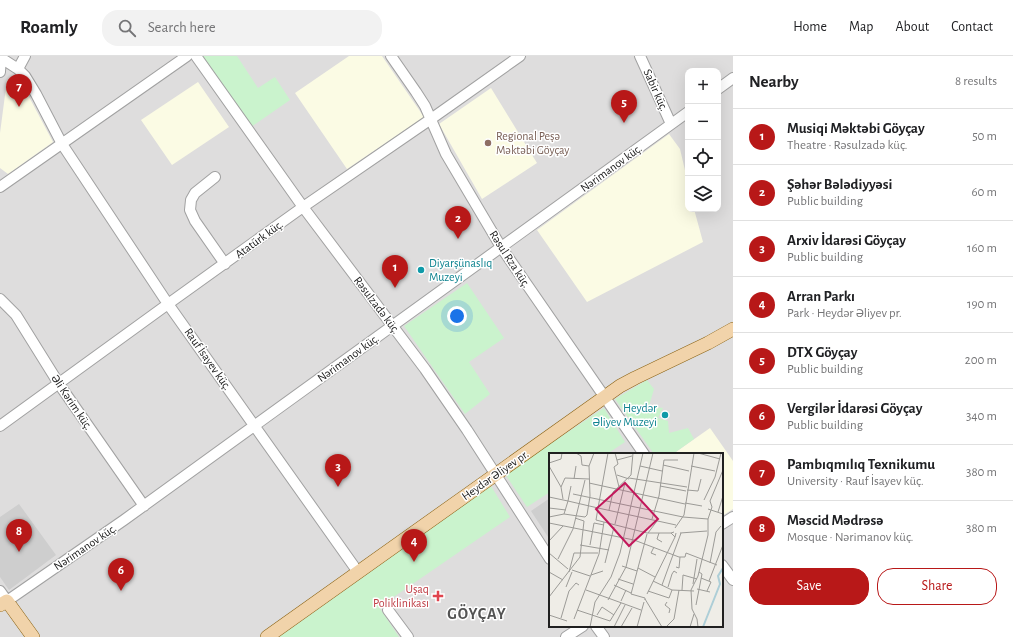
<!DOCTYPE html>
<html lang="en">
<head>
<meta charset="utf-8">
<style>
  :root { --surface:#fff; --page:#f2f2f2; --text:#202124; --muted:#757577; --line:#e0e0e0; --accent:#b81818 }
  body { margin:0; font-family:"Alegreya Sans",sans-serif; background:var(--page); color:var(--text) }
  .controls { position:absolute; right:12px; top:12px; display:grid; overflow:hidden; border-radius:8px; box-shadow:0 4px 16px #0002 }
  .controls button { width:36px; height:36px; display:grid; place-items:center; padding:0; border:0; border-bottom:1px solid var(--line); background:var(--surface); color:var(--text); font:20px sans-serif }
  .you { position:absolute; left:457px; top:260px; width:14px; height:14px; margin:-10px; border:3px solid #fff; border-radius:50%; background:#1a73e8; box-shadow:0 0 0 6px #1a73e833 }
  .badge { display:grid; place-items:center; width:26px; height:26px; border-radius:50%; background:var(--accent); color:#fff; font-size:13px; font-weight:700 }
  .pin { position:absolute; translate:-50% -33px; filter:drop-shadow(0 1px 2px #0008) }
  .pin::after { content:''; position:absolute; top:21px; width:14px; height:12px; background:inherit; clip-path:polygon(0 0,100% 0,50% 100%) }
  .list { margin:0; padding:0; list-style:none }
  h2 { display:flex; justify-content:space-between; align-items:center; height:52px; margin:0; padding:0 16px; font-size:17px }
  h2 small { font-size:13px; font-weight:400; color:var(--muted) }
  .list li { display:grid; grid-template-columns:26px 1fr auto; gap:12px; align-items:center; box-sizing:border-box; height:56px; padding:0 16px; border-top:1px solid var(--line) }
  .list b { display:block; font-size:15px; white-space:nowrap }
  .list p { margin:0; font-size:13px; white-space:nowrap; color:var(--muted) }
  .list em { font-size:13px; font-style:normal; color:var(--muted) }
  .actions { display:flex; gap:8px; padding:12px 16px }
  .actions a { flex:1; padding:9px 0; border:1px solid var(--accent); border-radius:16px; text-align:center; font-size:14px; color:var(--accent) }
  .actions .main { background:var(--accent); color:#fff }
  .icon { flex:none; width:22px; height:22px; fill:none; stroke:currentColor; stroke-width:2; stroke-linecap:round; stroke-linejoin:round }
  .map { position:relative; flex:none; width:733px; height:581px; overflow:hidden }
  header { display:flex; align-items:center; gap:24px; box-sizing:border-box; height:56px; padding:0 20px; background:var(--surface); border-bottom:1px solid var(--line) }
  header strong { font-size:19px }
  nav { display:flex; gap:22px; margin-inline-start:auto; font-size:14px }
  .search { width:280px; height:36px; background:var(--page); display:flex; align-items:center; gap:10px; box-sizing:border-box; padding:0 14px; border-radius:16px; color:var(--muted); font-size:15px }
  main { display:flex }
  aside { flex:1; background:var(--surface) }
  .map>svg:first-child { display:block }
  .residential { fill:#dedddd; fill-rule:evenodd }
  .education { fill:#fbfbe4 }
  .religious { fill:#cecece }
  .park { fill:#caf3cd }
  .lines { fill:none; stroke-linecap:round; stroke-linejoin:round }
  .minor-casing { stroke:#a1a1a1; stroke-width:12 }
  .major-casing { stroke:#8a6212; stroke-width:14 }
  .minor { stroke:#fff; stroke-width:10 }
  .major { stroke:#f1d3aa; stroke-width:13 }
  .education-dot { fill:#8d6e63; stroke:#fff; stroke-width:1.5 }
  .culture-dot { fill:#0f9aa8; stroke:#fff; stroke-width:1.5 }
  .health-dot { fill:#e0444e; stroke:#fff; stroke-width:1.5 }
  .labels { text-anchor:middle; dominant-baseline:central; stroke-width:3; stroke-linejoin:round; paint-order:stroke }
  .street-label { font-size:12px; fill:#202020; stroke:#fff }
  .education-label { font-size:12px; fill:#785e54; stroke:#fff; text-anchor:start }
  .culture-label { font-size:12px; fill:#0d838f; stroke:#fff; text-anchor:start }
  .health-label { font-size:12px; fill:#be3a42; stroke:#fff; text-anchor:end }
  .district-label { font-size:16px; font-weight:bold; letter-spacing:1px; fill:#535353; stroke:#fff }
  .inset-river { fill:none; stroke:#adced7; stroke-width:2 }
  .inset-road { fill:none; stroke:#9c9b97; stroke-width:1 }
  .view { fill:#c2185b; fill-opacity:0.15; stroke:#c2185b; stroke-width:2 }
  .inset-edge { fill:none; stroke:#202020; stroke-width:2 }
</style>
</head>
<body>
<header>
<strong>Roamly</strong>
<div class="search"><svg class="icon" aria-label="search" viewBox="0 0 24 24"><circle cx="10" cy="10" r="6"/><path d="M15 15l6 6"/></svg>Search here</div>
<nav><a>Home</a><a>Map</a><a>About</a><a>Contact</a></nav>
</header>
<main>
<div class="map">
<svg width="733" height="581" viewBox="0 0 733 581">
  <rect width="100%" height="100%" fill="#efede7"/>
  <path class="residential" d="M0,0H733V581H0ZM688,15H718V153H688ZM550,398H722V570H550Z"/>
  <path class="education" d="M349,0H382L424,61L347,113L295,37Z
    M7,24H20L53,86L8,118L0,112V77Z
    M198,26L229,71L172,109L141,64Z
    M491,32L537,107L482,143L439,68Z
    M669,78L680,93L688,127V153H694L703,186L587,246L537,174Z
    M710,372L733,405V453L722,460V398H673Z"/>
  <path class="religious" d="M550,442V484L531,455Z
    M19,448L56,499L9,534L0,521V461Z"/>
  <path class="park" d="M202,0H237L258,32L275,21L290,44L251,71Z
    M467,227L504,282L469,306L490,338L465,358L404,270Z
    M647,324L654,333L649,350L663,352L658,362L668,365L669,377L688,372L694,383L673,398H654L615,343Z
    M604,352L625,386L607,398H550V436L527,451L505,418Z
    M491,430L510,461L379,551L399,581H279Z"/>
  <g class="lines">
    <defs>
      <path id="minor" d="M196,0L303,151L425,313L467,374L550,503
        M391,0L416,36L425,50L446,98L501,191L644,398
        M640,0L671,68
        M1,2L18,13L25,20L36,38L62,88L168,248L358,516
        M18,13L25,0
        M0,16L1,0
        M718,33L733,22
        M215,121L195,137L191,144L190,154L195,165L225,208
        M0,131L187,0
        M0,243L16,259L59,328L144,450
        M0,370L168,248L303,151L431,63L520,0
        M722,468L733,461
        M722,509L733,524
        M0,535L7,545L124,464L688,56
        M388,554L408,581
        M596,570L604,581
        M566,581L583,570"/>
      <path id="major" d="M0,549L7,545L33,581
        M267,581L620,330L635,322L708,287L733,273"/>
    </defs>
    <use href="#minor" class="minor-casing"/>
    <use href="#major" class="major-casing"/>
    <use href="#minor" class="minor"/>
    <use href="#major" class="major"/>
  </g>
  <circle class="education-dot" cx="488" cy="87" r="4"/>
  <g class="culture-dot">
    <circle cx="421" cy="214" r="4"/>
    <circle cx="665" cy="359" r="4"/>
  </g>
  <path class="health-dot" d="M436 534h4v4h4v4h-4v4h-4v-4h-4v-4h4z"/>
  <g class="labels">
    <g class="street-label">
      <text transform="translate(656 34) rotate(66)">Sabir küç.</text>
      <text transform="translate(611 112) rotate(-36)">Nərimanov küç.</text>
      <text transform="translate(259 183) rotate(-36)">Atatürk küç.</text>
      <text transform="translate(510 203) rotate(57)">Rəsul Rza küç.</text>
      <text transform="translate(377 249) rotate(53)">Rəsulzadə küç.</text>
      <text transform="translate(348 302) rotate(-36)">Nərimanov küç.</text>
      <text transform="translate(208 303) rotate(55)">Rauf İsayev küç.</text>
      <text transform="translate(72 346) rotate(56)">Əli Kərim küç.</text>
      <text transform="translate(495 419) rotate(-35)">Heydər Əliyev pr.</text>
      <text transform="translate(85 491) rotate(-34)">Nərimanov küç.</text>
    </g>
    <g class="education-label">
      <text x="496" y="80">Regional Peşə<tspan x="496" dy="14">Məktəbi Göyçay</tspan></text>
    </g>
    <g class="culture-label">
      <text x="429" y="207">Diyarşünaslıq<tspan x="429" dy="14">Muzeyi</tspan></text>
      <text x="657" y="352" text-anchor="end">Heydər<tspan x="657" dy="14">Əliyev Muzeyi</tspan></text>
    </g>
    <g class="health-label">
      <text x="429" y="533">Uşaq<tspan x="429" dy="14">Poliklinikası</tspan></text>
    </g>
    <g class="district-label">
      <text x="477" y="558">GÖYÇAY</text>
    </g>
  </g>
  <g transform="translate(549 397)">
    <rect width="174" height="174" fill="#efede7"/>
    <path class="inset-river" d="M154,174L171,131L169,123L174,115"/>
    <path class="inset-road" d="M27,0L32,3L33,12L40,13M59,0L49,55L127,72M66,0L69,11L65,14L70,34M149,0L171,6M68,7L83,3M0,10L12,6L13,0M114,12L140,18M0,13L12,34L14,46M91,13L113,18M142,13L166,18M68,22L80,26M80,25L138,34M25,26L27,13M40,30L136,51M111,33L137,38M12,34L16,25L40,26M138,37L149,38L152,26M24,41L134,64L159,66M0,44L19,48L22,33M155,47L166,24L172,0M136,50L153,53M0,55L17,57M159,56L174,61M60,57L64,39L82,22L84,0M169,59L174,43M15,61L36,64L38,62L41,43L40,13L45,0M0,64L15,61L19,48L49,55L47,67L98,80H122M103,66L110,43L115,7H129M0,70L85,87L130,104H136L137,100L168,112M66,71L76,30M126,75L135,62L145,0M125,79L122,80L126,84L127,80M99,80L108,68M110,80L108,86L113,89M131,80L158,78M0,88L14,73M31,92L60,97M41,92L45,70L55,72M105,94L102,100L107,102M0,100L19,116M9,106L24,76L36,27M56,110L65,74M161,110L167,79L172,73M73,113L88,118M127,114L130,115L131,104M89,115L106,124M23,117L41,123M0,119L14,127M20,119L25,100H49M42,122L54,118M152,125L162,129L158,138M69,126L84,131M104,128L123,137L145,138M160,128L174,92M144,131L148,106M65,132L82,140M113,132L132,80M17,134L23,119M119,134L123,121L125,118L128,120M148,136L161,139M37,137L92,157M133,137L134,122L148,126M99,138L120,145L123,137M98,141L126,84M0,144L31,104L35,68L26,65M96,146L113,174M59,147L77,114L104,0M96,147V145L82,141L98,81M72,148L77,137M118,149L116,152L121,156L120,160M147,152L153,121L150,119M28,157L61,168L72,150M0,162L18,168M48,162L53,154L65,162M12,165L20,138L27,130L30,132M25,166L50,101L55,69M41,174L46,149L62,124L71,100L94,0M65,174L76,152M72,174L83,155M88,174L95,149M117,174L125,166L130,137M141,174L145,161M149,174L148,166L143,156L142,137L149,123L159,82V66L163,54L161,48L174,17"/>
    <path class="view" d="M76,30L109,66L80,93L47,56Z"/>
    <rect width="174" height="174" class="inset-edge"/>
  </g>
</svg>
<div class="controls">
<button>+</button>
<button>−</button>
<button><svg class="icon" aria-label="locate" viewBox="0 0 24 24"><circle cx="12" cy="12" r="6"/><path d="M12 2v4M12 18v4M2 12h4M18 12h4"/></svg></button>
<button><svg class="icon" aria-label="layers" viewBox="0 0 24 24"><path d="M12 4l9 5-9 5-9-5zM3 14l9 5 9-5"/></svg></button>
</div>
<div class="you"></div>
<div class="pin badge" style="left:395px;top:232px">1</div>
<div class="pin badge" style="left:458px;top:183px">2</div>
<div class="pin badge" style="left:338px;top:431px">3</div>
<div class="pin badge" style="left:414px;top:506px">4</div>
<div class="pin badge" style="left:624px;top:67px">5</div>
<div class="pin badge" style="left:121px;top:535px">6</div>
<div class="pin badge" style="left:19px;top:51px">7</div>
<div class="pin badge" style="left:19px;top:496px">8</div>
</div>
<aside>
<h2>Nearby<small>8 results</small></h2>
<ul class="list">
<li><span class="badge">1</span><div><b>Musiqi Məktəbi Göyçay</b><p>Theatre · Rəsulzadə küç.</p></div><em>50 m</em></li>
<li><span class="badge">2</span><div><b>Şəhər Bələdiyyəsi</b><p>Public building</p></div><em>60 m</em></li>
<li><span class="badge">3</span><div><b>Arxiv İdarəsi Göyçay</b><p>Public building</p></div><em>160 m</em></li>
<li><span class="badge">4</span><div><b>Arran Parkı</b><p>Park · Heydər Əliyev pr.</p></div><em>190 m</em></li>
<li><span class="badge">5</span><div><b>DTX Göyçay</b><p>Public building</p></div><em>200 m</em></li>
<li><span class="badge">6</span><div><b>Vergilər İdarəsi Göyçay</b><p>Public building</p></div><em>340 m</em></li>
<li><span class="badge">7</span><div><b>Pambıqmılıq Texnikumu</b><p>University · Rauf İsayev küç.</p></div><em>380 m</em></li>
<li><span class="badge">8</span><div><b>Məscid Mədrəsə</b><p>Mosque · Nərimanov küç.</p></div><em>380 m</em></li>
</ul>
<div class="actions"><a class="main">Save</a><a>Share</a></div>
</aside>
</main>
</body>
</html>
